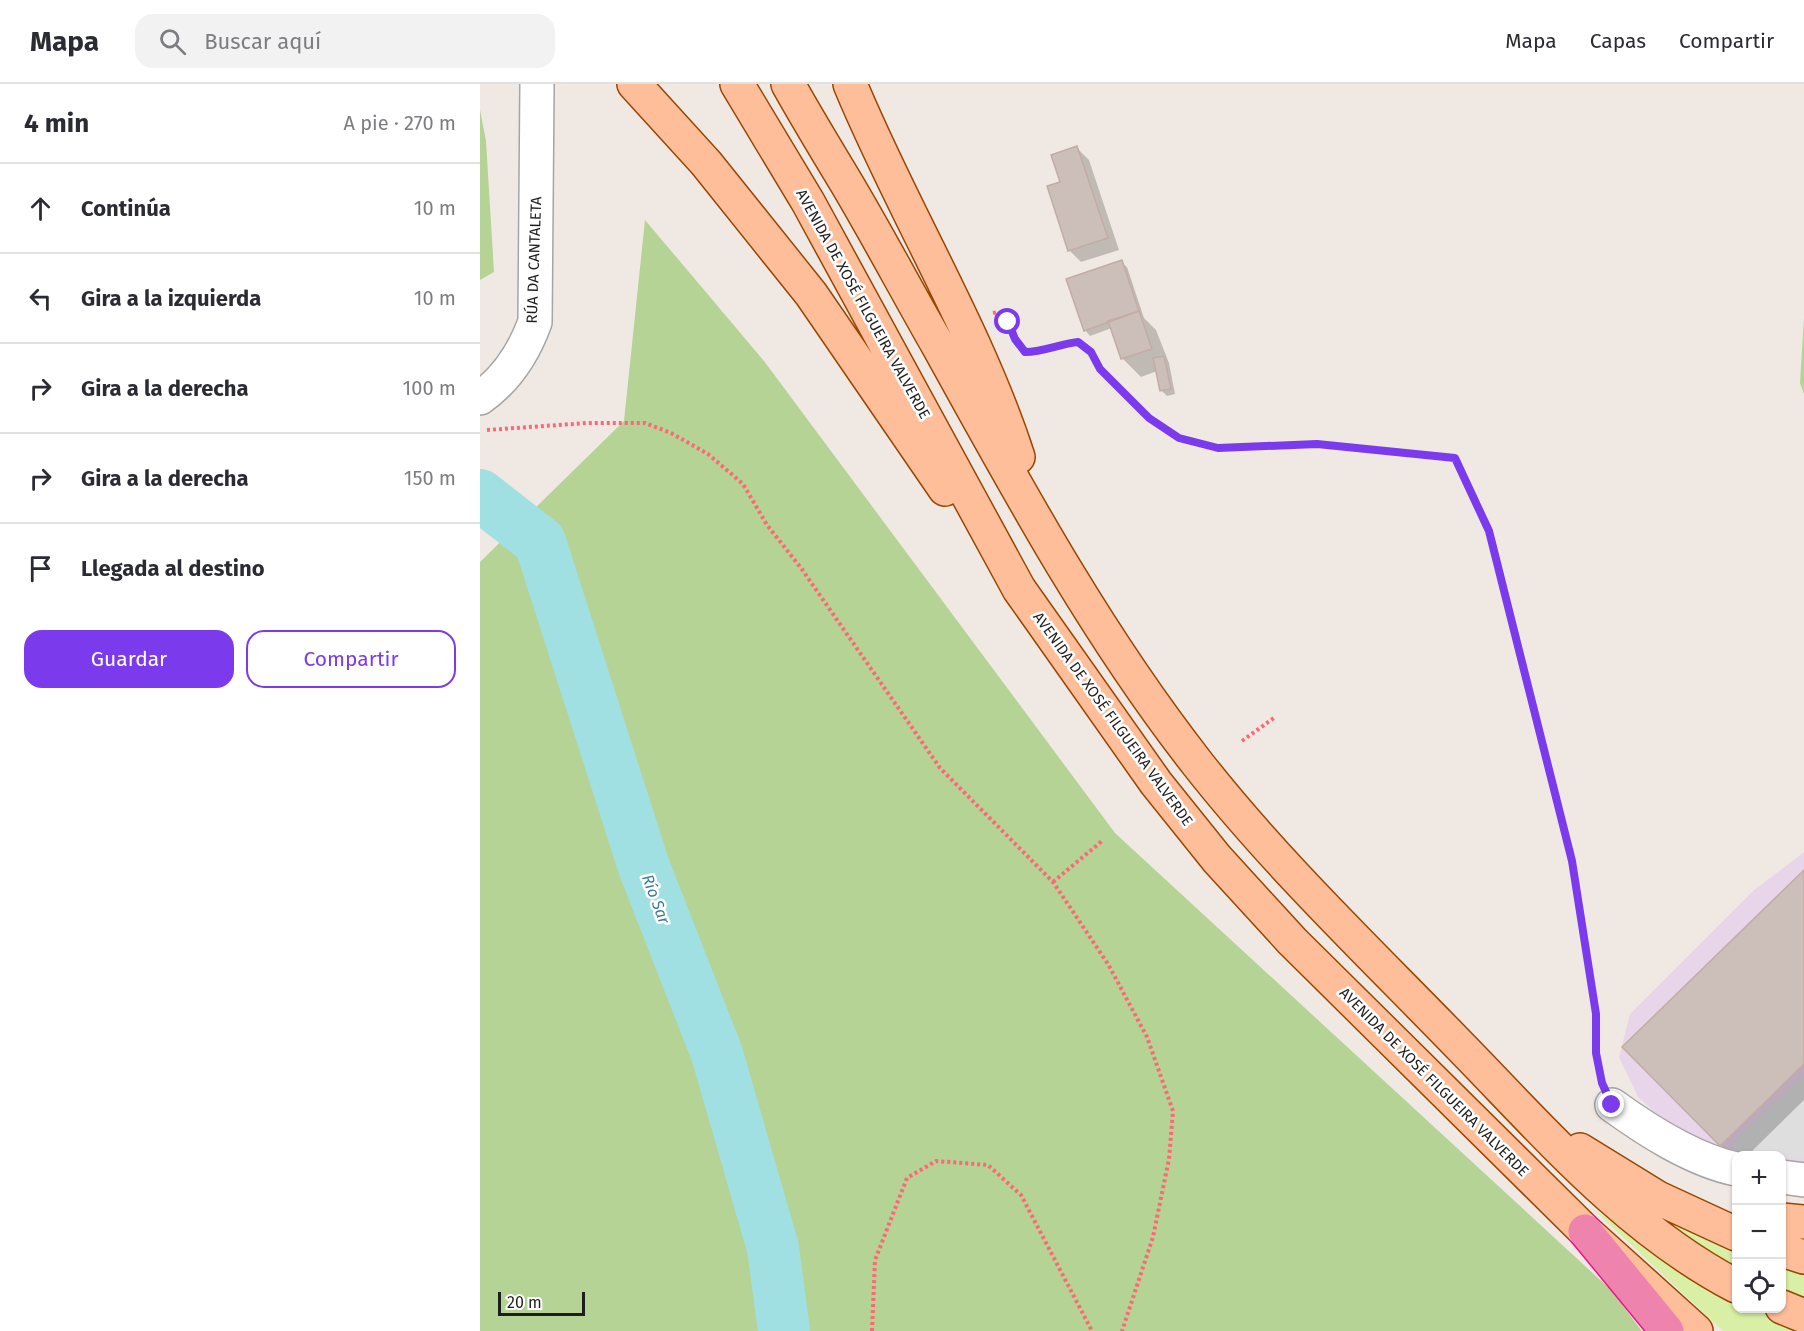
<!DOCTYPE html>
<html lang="es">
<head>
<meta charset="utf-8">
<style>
  :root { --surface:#fff; --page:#f2f2f3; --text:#2b2b33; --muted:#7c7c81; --line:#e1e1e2; --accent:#7c3aed }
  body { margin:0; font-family:"Fira Sans",sans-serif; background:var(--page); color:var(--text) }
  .controls { position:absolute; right:18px; bottom:18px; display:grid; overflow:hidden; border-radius:12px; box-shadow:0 2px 4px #0004 }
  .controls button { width:54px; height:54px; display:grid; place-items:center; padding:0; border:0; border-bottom:2px solid var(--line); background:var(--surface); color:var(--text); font:30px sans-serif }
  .scale { position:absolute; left:18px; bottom:15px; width:87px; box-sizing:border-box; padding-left:6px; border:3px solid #1e1e1e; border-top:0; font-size:16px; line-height:21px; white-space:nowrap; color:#1e1e1e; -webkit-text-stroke:4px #fff; paint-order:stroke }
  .stop { position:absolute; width:18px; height:18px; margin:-14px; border:4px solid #7c3aed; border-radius:50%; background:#fff }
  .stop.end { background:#7c3aed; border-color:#fff; box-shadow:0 2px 6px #0008 }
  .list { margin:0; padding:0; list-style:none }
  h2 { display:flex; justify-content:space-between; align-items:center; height:78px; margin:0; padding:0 24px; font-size:26px }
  h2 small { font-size:20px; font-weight:400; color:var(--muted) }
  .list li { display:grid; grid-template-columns:39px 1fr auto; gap:18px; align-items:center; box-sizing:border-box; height:90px; padding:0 24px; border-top:2px solid var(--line) }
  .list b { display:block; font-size:22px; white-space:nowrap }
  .list em { font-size:20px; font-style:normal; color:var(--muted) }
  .actions { display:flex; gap:12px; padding:18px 24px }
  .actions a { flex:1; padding:14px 0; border:2px solid var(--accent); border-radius:18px; text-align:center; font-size:21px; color:var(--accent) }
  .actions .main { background:var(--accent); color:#fff }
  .icon { flex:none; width:33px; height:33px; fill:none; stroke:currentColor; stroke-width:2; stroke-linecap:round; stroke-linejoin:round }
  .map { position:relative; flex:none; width:1324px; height:1247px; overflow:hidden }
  header { display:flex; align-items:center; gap:36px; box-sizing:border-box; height:84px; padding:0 30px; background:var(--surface); border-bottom:2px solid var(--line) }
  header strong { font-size:28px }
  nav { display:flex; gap:33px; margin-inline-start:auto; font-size:21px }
  .search { width:420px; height:54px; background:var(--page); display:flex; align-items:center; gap:15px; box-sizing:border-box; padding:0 21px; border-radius:18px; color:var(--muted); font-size:22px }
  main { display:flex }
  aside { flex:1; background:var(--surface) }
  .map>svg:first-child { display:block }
  .industrial { fill:#e9d5ea }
  .grass { fill:#d9efa5 }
  .forest { fill:#b4d394 }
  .parking { fill:#dedede }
  .shadow { fill:#0003 }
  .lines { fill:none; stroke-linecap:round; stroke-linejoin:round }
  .river { stroke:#a0e0e2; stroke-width:52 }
  .building { fill:#ccbeb9; stroke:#c3aca4; stroke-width:1.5 }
  .minor-casing { stroke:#a5a5a5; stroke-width:36 }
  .major-casing { stroke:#994600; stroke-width:36 }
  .highway-casing { stroke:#ea148a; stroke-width:36 }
  .path { stroke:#ff6676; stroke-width:4; stroke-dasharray:3 3; stroke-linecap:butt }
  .minor { stroke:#fff; stroke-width:33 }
  .major { stroke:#ffbe9a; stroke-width:33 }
  .highway { stroke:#ee84ae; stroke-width:33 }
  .route { stroke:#7c3aed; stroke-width:8 }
  .labels { text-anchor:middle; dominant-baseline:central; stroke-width:5; stroke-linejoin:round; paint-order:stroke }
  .street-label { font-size:15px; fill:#1e1e1e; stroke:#fff }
  .water-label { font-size:16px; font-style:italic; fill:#387b96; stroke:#fff }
</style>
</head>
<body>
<header>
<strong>Mapa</strong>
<div class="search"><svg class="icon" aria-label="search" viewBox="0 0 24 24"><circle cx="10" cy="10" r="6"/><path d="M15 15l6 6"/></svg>Buscar aquí</div>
<nav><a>Mapa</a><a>Capas</a><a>Compartir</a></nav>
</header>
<main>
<aside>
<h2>4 min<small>A pie · 270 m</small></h2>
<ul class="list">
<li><svg class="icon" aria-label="ahead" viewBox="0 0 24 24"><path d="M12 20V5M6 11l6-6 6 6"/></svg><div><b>Continúa</b></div><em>10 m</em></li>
<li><svg class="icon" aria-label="left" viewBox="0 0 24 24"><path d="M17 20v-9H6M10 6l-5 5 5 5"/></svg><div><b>Gira a la izquierda</b></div><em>10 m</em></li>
<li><svg class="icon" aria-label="right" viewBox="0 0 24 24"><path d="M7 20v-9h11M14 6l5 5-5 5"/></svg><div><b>Gira a la derecha</b></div><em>100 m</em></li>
<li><svg class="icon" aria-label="right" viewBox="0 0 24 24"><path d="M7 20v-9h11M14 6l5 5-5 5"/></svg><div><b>Gira a la derecha</b></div><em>150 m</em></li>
<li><svg class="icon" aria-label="arrive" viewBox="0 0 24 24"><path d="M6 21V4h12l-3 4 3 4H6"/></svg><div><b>Llegada al destino</b></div></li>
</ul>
<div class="actions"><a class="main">Guardar</a><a>Compartir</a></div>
</aside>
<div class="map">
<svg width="1324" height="1247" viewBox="0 0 1324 1247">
  <rect width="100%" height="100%" fill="#f0e9e3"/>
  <path class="industrial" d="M1324,768V1080L1302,1077V1072H1256L1186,1038L1158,1013L1139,973L1150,930L1273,807Z"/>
  <path class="grass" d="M1121,1087L1256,1163V1185L1211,1159Z
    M1112,1124L1173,1166L1256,1216V1224L1275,1225L1324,1247H1243Z
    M1302,1181L1324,1188V1217L1302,1207Z"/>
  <path class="forest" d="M0,26L6,57L14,188L0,196Z
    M165,136L284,277L635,749L1130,1205L1162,1247H0V478L144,337Z
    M1324,234V310L1320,299Z"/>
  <path class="parking" d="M1324,990V1075L1255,1068L1254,1057Z"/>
  <path class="shadow" d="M597,64L609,76L639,166L601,178L589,166L582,99Z
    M641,178L647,183L664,234L676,246L689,279L695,310L687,312L681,306L677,287L661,293L642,274L632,244L610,252L605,246Z
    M1324,788V1016L1267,1072H1256V1077L1145,963Z"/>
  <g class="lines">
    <path class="river" d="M0,411L60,458L164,783L237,970L293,1164L304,1247"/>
  </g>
  <path class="building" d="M597,62L628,154L588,167L567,102L580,98L571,71Z
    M642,176L659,227L604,247L586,195Z
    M659,227L672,265L641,275L628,237Z
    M684,272L691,305L680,307L673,274Z
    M1324,786V980L1240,1062L1142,963Z"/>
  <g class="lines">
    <defs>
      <path id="minor" d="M0,314C27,295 44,268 55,238L57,0
        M1132,1021C1168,1047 1213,1076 1256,1085
        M1302,1093L1324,1096"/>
      <path id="major" d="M154,0L226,79L331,210L465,405
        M257,0L328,118L539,505L676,699L737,775L812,857L1105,1147L1216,1247
        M308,0C327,34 347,67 367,100C399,154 428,209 459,263C538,406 616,550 717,679C797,781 892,871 982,964C1067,1051 1147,1145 1256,1202
        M370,0C422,126 496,244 538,373
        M1100,1066L1178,1114L1256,1150
        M1302,1136L1324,1138
        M1302,1166L1324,1173
        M1302,1223L1324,1232"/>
      <path id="highway" d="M1105,1147L1187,1247"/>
    </defs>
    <use href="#minor" class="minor-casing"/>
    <use href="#major" class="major-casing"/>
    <use href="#highway" class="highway-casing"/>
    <path class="path" d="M513,229L518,228C530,240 534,255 545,268C564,268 579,260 598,258L611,269L620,285L668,334L699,354L738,364L837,360L975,374L1009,447L1092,777L1116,930V969L1120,993
      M7,346L107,339H165L191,349L228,370L263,400L287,441L321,484L460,684L573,798L628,880L667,953L693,1027L689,1075L673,1153L642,1247
      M762,657L794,634
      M573,798L622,757
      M392,1247L395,1176L427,1094L456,1077L508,1081L541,1111L612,1247"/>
    <use href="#minor" class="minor"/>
    <use href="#major" class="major"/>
    <use href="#highway" class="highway"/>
  </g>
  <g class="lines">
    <path class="route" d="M528,238L535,255L545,268C564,268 579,260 598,258L611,268L620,285L669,334L699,354L738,364L837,360L975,374L1009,447L1092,777L1116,930V969L1122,999L1132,1021"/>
  </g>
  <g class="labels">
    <g class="street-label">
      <text transform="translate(54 176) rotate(-88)">RÚA DA CANTALETA</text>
      <text transform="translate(383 220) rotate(61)">AVENIDA DE XOSÉ FILGUEIRA VALVERDE</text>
      <text transform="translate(633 635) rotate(54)">AVENIDA DE XOSÉ FILGUEIRA VALVERDE</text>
      <text transform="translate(954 998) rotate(45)">AVENIDA DE XOSÉ FILGUEIRA VALVERDE</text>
    </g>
    <g class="water-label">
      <text transform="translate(176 815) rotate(69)">Río Sar</text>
    </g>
  </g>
</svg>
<div class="controls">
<button>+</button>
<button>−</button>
<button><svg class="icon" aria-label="locate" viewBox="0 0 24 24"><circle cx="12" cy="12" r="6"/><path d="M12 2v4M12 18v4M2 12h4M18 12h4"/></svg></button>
</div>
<div class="scale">20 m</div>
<div class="stop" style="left:528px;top:238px"></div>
<div class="stop end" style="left:1132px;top:1021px"></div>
</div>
</main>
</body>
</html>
